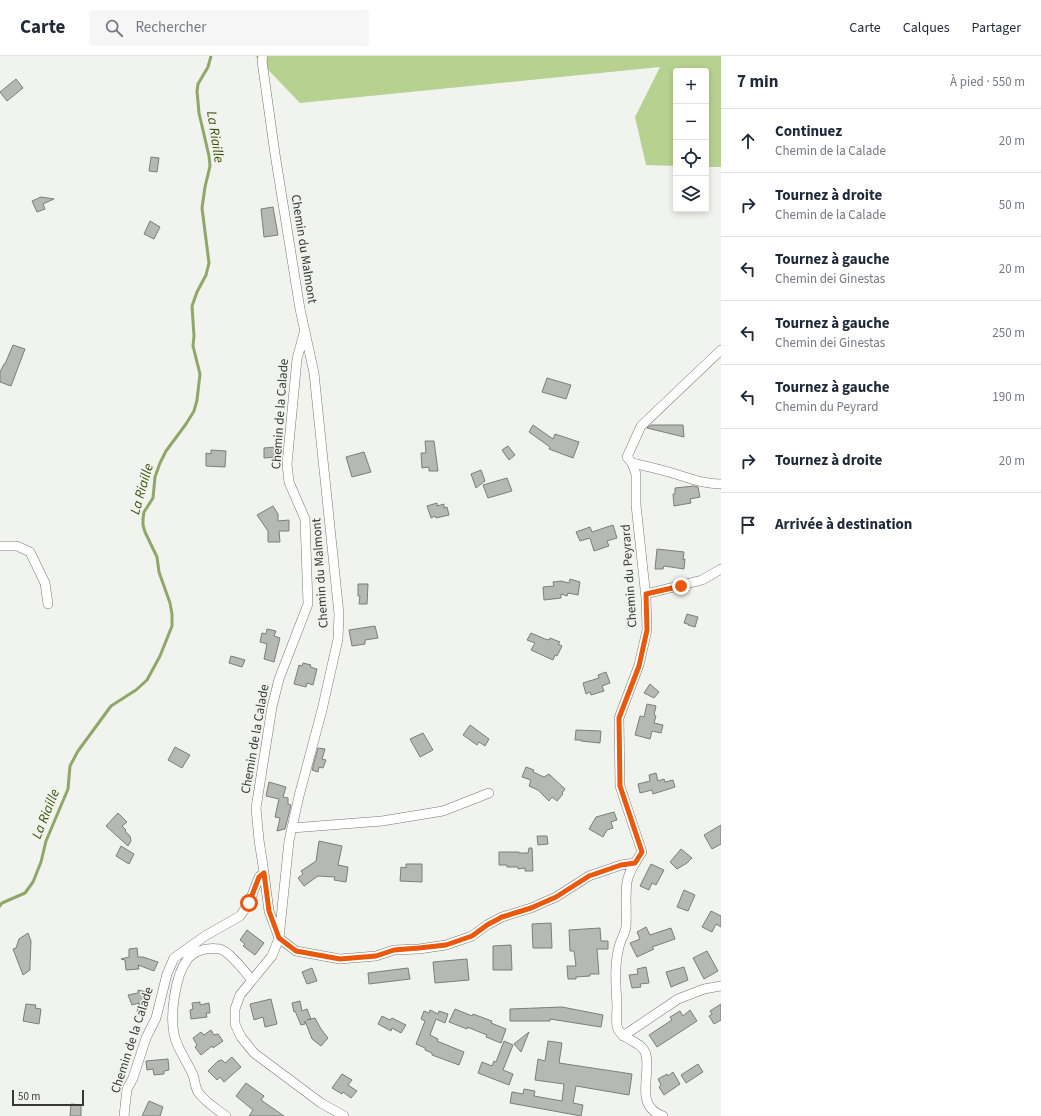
<!DOCTYPE html>
<html lang="fr">
<head>
<meta charset="utf-8">
<style>
  :root { --surface:#fff; --page:#f6f6f7; --text:#1f2937; --muted:#747a83; --line:#e0e1e3 }
  body { margin:0; font-family:"Source Sans 3",sans-serif; background:var(--page); color:var(--text) }
  .controls { position:absolute; right:12px; top:12px; display:grid; overflow:hidden; border-radius:4px; box-shadow:0 2px 6px #0003 }
  .controls button { width:36px; height:36px; display:grid; place-items:center; padding:0; border:0; border-bottom:1px solid var(--line); background:var(--surface); color:var(--text); font:20px sans-serif }
  .scale { position:absolute; left:12px; bottom:10px; width:72px; box-sizing:border-box; padding-left:4px; border:2px solid #383937; border-top:0; font-size:11px; line-height:14px; white-space:nowrap; color:#383937; -webkit-text-stroke:3px #f1f4ee; paint-order:stroke }
  .stop { position:absolute; width:12px; height:12px; margin:-9px; border:3px solid #ea580c; border-radius:50%; background:#fff }
  .stop.end { background:#ea580c; border-color:#fff; box-shadow:0 1px 4px #0008 }
  .list { margin:0; padding:0; list-style:none }
  h2 { display:flex; justify-content:space-between; align-items:center; height:52px; margin:0; padding:0 16px; font-size:17px }
  h2 small { font-size:13px; font-weight:400; color:var(--muted) }
  .list li { display:grid; grid-template-columns:26px 1fr auto; gap:12px; align-items:center; box-sizing:border-box; height:64px; padding:0 16px; border-top:1px solid var(--line) }
  .list b { display:block; font-size:15px; white-space:nowrap }
  .list p { margin:0; font-size:13px; white-space:nowrap; color:var(--muted) }
  .list em { font-size:13px; font-style:normal; color:var(--muted) }
  .icon { flex:none; width:22px; height:22px; fill:none; stroke:currentColor; stroke-width:2; stroke-linecap:round; stroke-linejoin:round }
  .map { position:relative; flex:none; width:721px; height:1060px; overflow:hidden }
  header { display:flex; align-items:center; gap:24px; box-sizing:border-box; height:56px; padding:0 20px; background:var(--surface); border-bottom:1px solid var(--line) }
  header strong { font-size:19px }
  nav { display:flex; gap:22px; margin-inline-start:auto; font-size:14px }
  .search { width:280px; height:36px; background:var(--page); display:flex; align-items:center; gap:10px; box-sizing:border-box; padding:0 14px; border-radius:4px; color:var(--muted); font-size:15px }
  main { display:flex }
  aside { flex:1; background:var(--surface) }
  .map>svg:first-child { display:block }
  .green { fill:#b7d190 }
  .lines { fill:none; stroke-linecap:round; stroke-linejoin:round }
  .stream { stroke:#8fa768; stroke-width:3 }
  .building { fill:#b6b8b3; stroke:#7c7e79 }
  .street-casing { stroke:#777974; stroke-width:10 }
  .street { stroke:#fff; stroke-width:9 }
  .route { stroke:#ea580c; stroke-width:5 }
  .labels { text-anchor:middle; dominant-baseline:central; stroke-width:3; stroke-linejoin:round; paint-order:stroke }
  .street-label { font-size:13px; fill:#383937; stroke:#f1f4ee }
  .water-label { font-size:14px; font-style:italic; fill:#3c520a; stroke:#f1f4ee }
</style>
</head>
<body>
<header>
<strong>Carte</strong>
<div class="search"><svg class="icon" aria-label="search" viewBox="0 0 24 24"><circle cx="10" cy="10" r="6"/><path d="M15 15l6 6"/></svg>Rechercher</div>
<nav><a>Carte</a><a>Calques</a><a>Partager</a></nav>
</header>
<main>
<div class="map">
<svg width="721" height="1060" viewBox="0 0 721 1060">
  <rect width="100%" height="100%" fill="#f1f4ee"/>
  <path class="green" d="M255,0H721V111H706V15H676V110L646,109L635,61L660,11L300,47Z"/>
  <g class="lines">
    <path class="stream" d="M0,850L2,847L25,837L33,826L41,806L46,785L68,733L70,710L78,695L111,650L136,634L147,624L160,600L172,570V558L170,547L159,516L157,501L145,476L143,469V463L144,456L153,442L155,421L160,407L166,395L186,368L194,355L197,344L200,318L193,290L194,280L192,250L197,236L206,219L209,207L202,152L205,131L210,110L209,100L199,57L197,35L198,28L208,11L211,0"/>
  </g>
  <path class="building" d="M16,23L23,32L7,45L0,36Z
    M151,101L159,102L157,116L149,115Z
    M41,141L54,143L43,148L45,153L37,156L32,145Z
    M273,151L278,179L264,181L261,153Z
    M150,165L160,171L154,183L144,178Z
    M13,289L25,293L11,330L0,326V316L4,308H5Z
    M547,322L571,329L566,343L542,336Z
    M533,369L553,383L555,378L579,386L573,402L549,393L550,391L529,376Z
    M651,369H683L684,381L647,372Z
    M425,385H434L438,415H429V411L422,412L421,397H426Z
    M508,390L515,399L509,404L502,394Z
    M276,391V401L264,402V392Z
    M211,394L226,395L225,411L206,410V397L211,398Z
    M364,396L371,416L352,421L346,401Z
    M481,414L485,425L476,432L471,418Z
    M507,422L512,435L488,442L483,429Z
    M694,430L698,431L700,441L690,443L691,447L674,450L673,438H675V432Z
    M437,447V450L444,448V452L447,451L449,459L436,462L435,460L431,462L427,450Z
    M273,450L278,458V465L289,464V475H279L280,486H268V475L257,459Z
    M613,469L617,482L607,485L609,490L594,495L590,482L580,485L576,476L590,471L592,476Z
    M657,493L684,496L683,504L685,503L684,513L664,510L663,513H655Z
    M570,523L580,526L578,539L568,537L567,540L561,538V542L544,544L543,531L554,530L553,526L561,525L569,527Z
    M358,528H368L367,548H359L360,540H358Z
    M687,558L698,561L695,571L688,569V568L684,567Z
    M375,570L378,582L365,584V588L352,590L349,574Z
    M267,573L276,575L274,580L280,582L274,606L264,603L267,588L260,586L262,577L266,578Z
    M531,577L545,583L549,584L550,582L560,586L558,588L562,590L557,600L555,599L553,604L531,594L535,587L527,584Z
    M231,600L245,604L242,611L229,607Z
    M303,607L311,609L310,611L317,613L313,629L307,627L306,631L294,628L299,609L302,610Z
    M606,616L610,627L602,630L604,635L591,639L590,636L586,638L583,627L599,622L598,619Z
    M650,628L659,636L654,642L644,637Z
    M647,648L656,650L654,659L656,660L654,667L663,669L661,677L652,675L650,683L635,679L640,660L644,661Z
    M470,669L489,683L485,690L479,686L477,689L463,679Z
    M576,674L601,675L600,687L581,685V684H575Z
    M423,677L433,694L420,701L410,683Z
    M175,691L190,699L182,712L168,704Z
    M318,692L325,693L322,703L326,704L323,712L319,711L318,716L312,714Z
    M526,711L534,714L533,716L544,721L549,718L565,733L562,737L563,738L557,745L552,741L549,745L538,734L529,730L531,724L522,721Z
    M656,717L658,725L664,723L665,726L673,724L675,731L653,738L652,734L640,737L638,728L650,725L649,719Z
    M269,726L286,731L283,741L288,742V748L291,749L285,773L277,775L280,762L275,761L279,743L266,740Z
    M614,756L617,764L611,766L613,772L607,774L603,781L589,773L596,761Z
    M118,757L127,766L122,770L126,774L125,775L130,780L131,785L128,790L106,770Z
    M721,769V788L712,793L704,779Z
    M537,780H547L548,788L538,789Z
    M319,785L342,790L338,809L348,811L346,826L334,824L335,821L318,820L304,830L298,822L303,818L301,815L316,805Z
    M121,790L134,798L129,808L116,800Z
    M529,792H532L533,815H525V812L518,813V811H507V809H499V796H519V797H528Z
    M681,793L692,802L687,807L677,813L670,806Z
    M406,808H422V826L400,825L401,811L406,812Z
    M651,808L664,814L656,829L652,827L649,834L640,830Z
    M684,834L695,839L688,855L677,851Z
    M711,855L721,860V871L716,868L712,876L702,871Z
    M551,867L552,892H533L532,868Z
    M646,871L650,879L671,872L675,883L652,891L654,893L637,901L630,887L640,883L637,876Z
    M600,872L601,885H608V893H597L599,918H590V920L576,921V923H568L567,910H576L574,895H570L569,874Z
    M247,874L264,887L255,899L243,890L245,888L240,884Z
    M28,877L31,885L30,909V914L23,919L13,893L16,892L19,883Z
    M511,889L512,914H493V890Z
    M137,892L138,901H143L158,906L154,915L138,909L139,913L126,914L125,904L121,903L129,901V893Z
    M707,895L718,915L704,923L693,902Z
    M467,903L469,924L435,927L433,906Z
    M646,911L649,927L640,928L641,931L632,932L629,919L638,918L637,913Z
    M684,911L688,924L671,931L666,916Z
    M312,912L317,925L307,928L302,916Z
    M408,912L410,923L369,928L368,917Z
    M138,934L151,937L145,958L137,956L139,947L132,949L128,939L138,937Z
    M271,943L277,968L265,971L263,961L254,964L250,948Z
    M300,945L302,955L307,953L311,963L307,964L315,962L321,973L328,982L321,990L312,983L305,965V968L301,969L295,955L294,956L292,947Z
    M200,946V949L209,947L210,957H206L207,961L191,963L190,954L193,953L192,947Z
    M26,948L36,949L35,952L41,953L39,968L23,965Z
    M721,948V964L714,968L709,960L712,958L710,955Z
    M562,951L603,959L601,971L550,963V965H510V953Z
    M455,953L472,960L473,958L492,965L491,967L506,973L501,987L486,981L487,979L467,971V973L449,966Z
    M430,954L438,958L439,955L448,958L445,967L436,963L430,979L438,983L437,985L464,996L459,1009L432,999V997L425,994V992L416,988L425,965L421,963L424,955L429,957Z
    M690,954L697,965L657,991L649,979L672,964L670,961L680,955L683,960Z
    M382,960L390,964L392,962L406,969L401,977L392,972L391,975L378,968Z
    M211,974L214,979L218,978L223,985L213,992L212,990L201,999L195,991L197,989L193,982L201,976L204,979Z
    M529,976L521,996L514,988Z
    M504,985L513,989L503,1014L513,1018L509,1029L478,1017L482,1006L492,1010L494,1005L496,1006Z
    M548,985L562,987L559,1007L632,1018L629,1039L576,1030L573,1047L583,1049L581,1060L510,1047L512,1036L523,1038L524,1033L535,1035L534,1040L562,1045L564,1028L535,1024L538,1003L545,1005Z
    M232,1001L241,1011L224,1026L220,1021L217,1024L208,1015L218,1005L222,1004L225,1007Z
    M168,1003L169,1014L164,1015V1018L154,1019L153,1013L147,1014L146,1005Z
    M698,1008L703,1016L686,1027L681,1019Z
    M673,1016L680,1028L664,1039L659,1031L661,1029L658,1023L667,1018L668,1020Z
    M342,1018L352,1024L348,1029L357,1035L351,1042L343,1036L342,1038L332,1032Z
    M246,1027L264,1040L261,1044L284,1060H249L253,1054L236,1040Z
    M149,1045L163,1051L160,1060H142Z
    M71,1048L81,1049V1060H70Z"/>
  <g class="lines">
    <defs>
      <path id="street" d="M263,0L262,5L275,98L300,253L314,317L339,558L338,583L322,654L299,740L289,785L279,882L272,900L240,939L235,953V968L241,981L254,997L321,1047L344,1060
        M632,407C645,410 659,413 672,417C689,422 703,428 721,428
        M0,490H17L30,496L45,527L48,548
        M646,538L702,524L721,513
        M292,772L382,765L443,755L489,737
        M264,817L259,784L256,752L272,651L279,623L308,548L305,463L289,426L287,408L297,303L304,277
        M623,980L678,943L704,933L721,930
        M124,1060L127,1033L133,1022L146,982L156,962L167,918L174,902L205,880L240,860L249,847L259,821L264,817L269,855L279,882L296,895L340,903L376,900L394,894L419,893L446,889L472,880L487,869L502,861L531,852L556,841L589,820L621,809L635,807
        M226,1060C216,1053 205,1046 198,1036C195,1031 195,1024 193,1019C187,1005 177,993 174,978C170,959 175,920 187,904C194,894 208,891 220,893C230,896 245,916 252,924
        M663,1060C634,1050 651,1020 646,999C643,984 620,985 617,970C616,964 617,955 617,949C616,930 614,910 619,891C620,885 625,878 626,871C627,857 625,841 627,826C629,815 636,805 642,796L620,730L619,662L639,609L647,574L646,542L636,449V418L632,407L627,401L641,370L721,294"/>
    </defs>
    <use href="#street" class="street-casing"/>
    <use href="#street" class="street"/>
  </g>
  <g class="lines">
    <path class="route" d="M249,847L259,821L264,817L269,855L279,882L296,895L340,903L376,900L394,894L419,892L446,889L472,880L487,869L502,861L531,852L556,841L589,820L621,809L635,807L642,796L620,730L619,662L639,610L647,574L646,538L681,530"/>
  </g>
  <g class="labels">
    <g class="street-label">
      <text transform="translate(304 193) rotate(81)">Chemin du Malmont</text>
      <text transform="translate(280 358) rotate(-86)">Chemin de la Calade</text>
      <text transform="translate(320 517) rotate(-94)">Chemin du Malmont</text>
      <text transform="translate(629 520) rotate(-94)">Chemin du Peyrard</text>
      <text transform="translate(255 683) rotate(-80)">Chemin de la Calade</text>
      <text transform="translate(132 984) rotate(-72)">Chemin de la Calade</text>
    </g>
    <g class="water-label">
      <text transform="translate(215 81) rotate(81)">La Riaille</text>
      <text transform="translate(142 433) rotate(-74)">La Riaille</text>
      <text transform="translate(46 758) rotate(-68)">La Riaille</text>
    </g>
  </g>
</svg>
<div class="controls">
<button>+</button>
<button>−</button>
<button><svg class="icon" aria-label="locate" viewBox="0 0 24 24"><circle cx="12" cy="12" r="6"/><path d="M12 2v4M12 18v4M2 12h4M18 12h4"/></svg></button>
<button><svg class="icon" aria-label="layers" viewBox="0 0 24 24"><path d="M12 4l9 5-9 5-9-5zM3 14l9 5 9-5"/></svg></button>
</div>
<div class="scale">50 m</div>
<div class="stop" style="left:249px;top:847px"></div>
<div class="stop end" style="left:681px;top:530px"></div>
</div>
<aside>
<h2>7 min<small>À pied · 550 m</small></h2>
<ul class="list">
<li><svg class="icon" aria-label="ahead" viewBox="0 0 24 24"><path d="M12 20V5M6 11l6-6 6 6"/></svg><div><b>Continuez</b><p>Chemin de la Calade</p></div><em>20 m</em></li>
<li><svg class="icon" aria-label="right" viewBox="0 0 24 24"><path d="M7 20v-9h11M14 6l5 5-5 5"/></svg><div><b>Tournez à droite</b><p>Chemin de la Calade</p></div><em>50 m</em></li>
<li><svg class="icon" aria-label="left" viewBox="0 0 24 24"><path d="M17 20v-9H6M10 6l-5 5 5 5"/></svg><div><b>Tournez à gauche</b><p>Chemin dei Ginestas</p></div><em>20 m</em></li>
<li><svg class="icon" aria-label="left" viewBox="0 0 24 24"><path d="M17 20v-9H6M10 6l-5 5 5 5"/></svg><div><b>Tournez à gauche</b><p>Chemin dei Ginestas</p></div><em>250 m</em></li>
<li><svg class="icon" aria-label="left" viewBox="0 0 24 24"><path d="M17 20v-9H6M10 6l-5 5 5 5"/></svg><div><b>Tournez à gauche</b><p>Chemin du Peyrard</p></div><em>190 m</em></li>
<li><svg class="icon" aria-label="right" viewBox="0 0 24 24"><path d="M7 20v-9h11M14 6l5 5-5 5"/></svg><div><b>Tournez à droite</b></div><em>20 m</em></li>
<li><svg class="icon" aria-label="arrive" viewBox="0 0 24 24"><path d="M6 21V4h12l-3 4 3 4H6"/></svg><div><b>Arrivée à destination</b></div></li>
</ul>
</aside>
</main>
</body>
</html>
